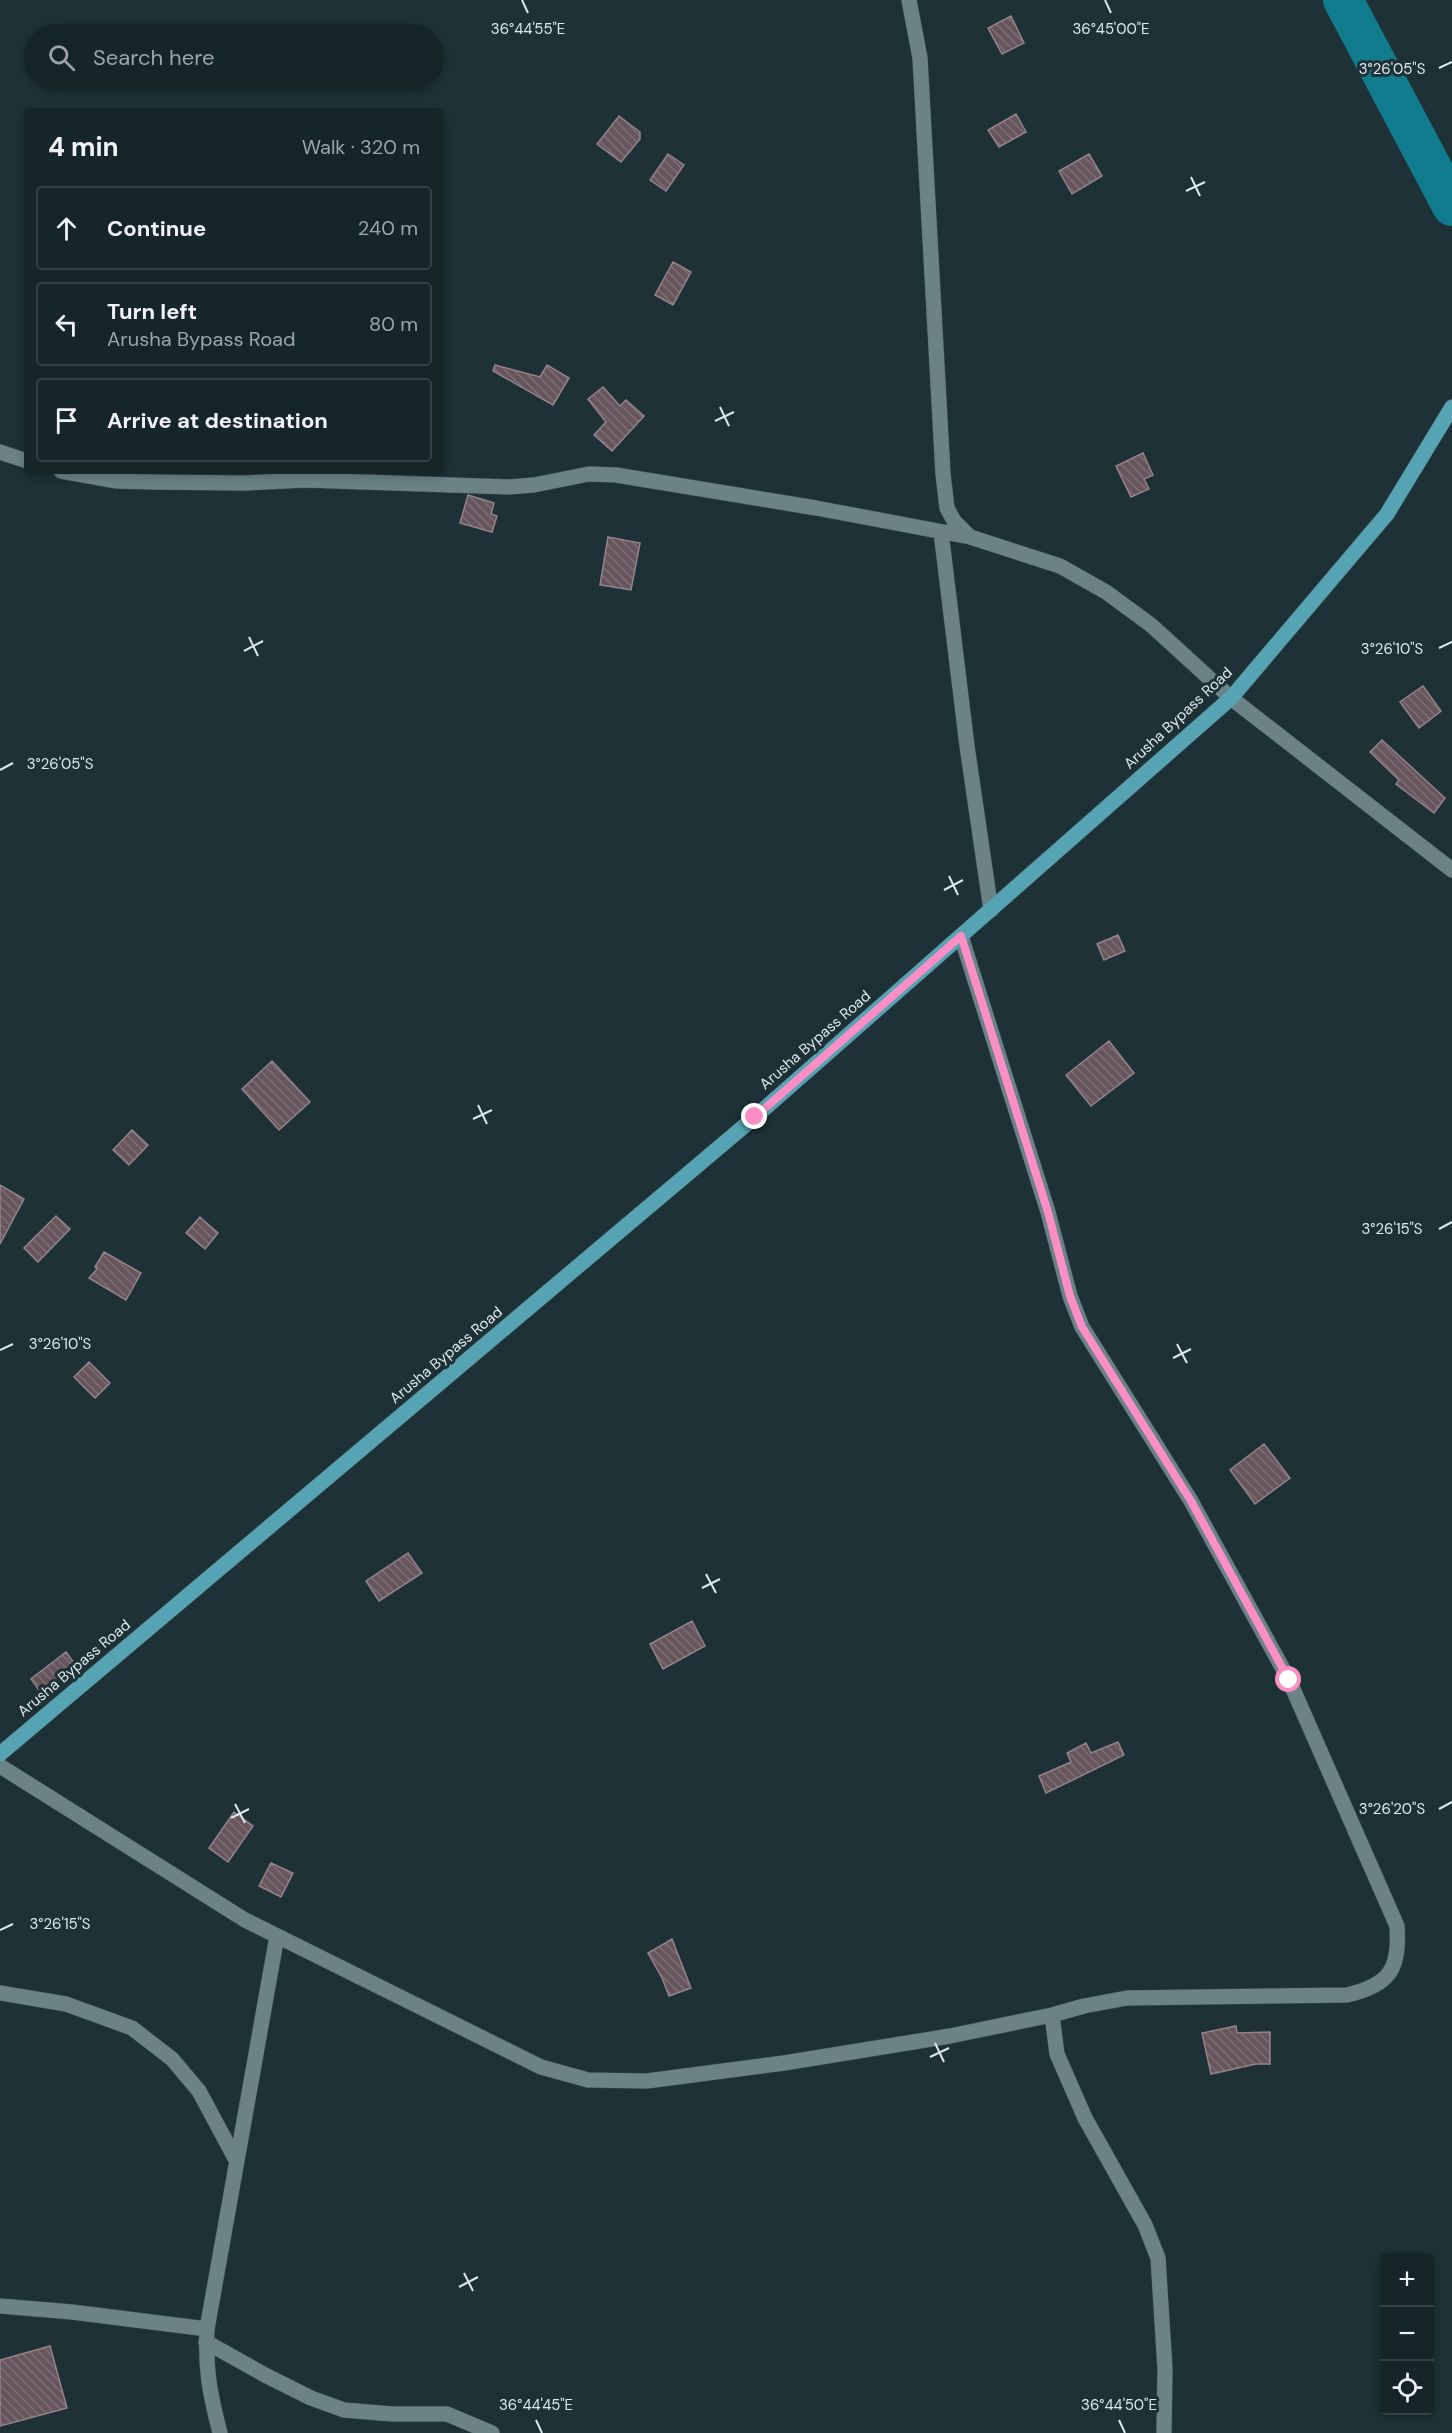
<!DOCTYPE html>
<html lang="en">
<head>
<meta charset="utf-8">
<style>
  :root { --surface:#162528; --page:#233134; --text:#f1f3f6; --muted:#9ea5a8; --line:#354245 }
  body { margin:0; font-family:"DM Sans",sans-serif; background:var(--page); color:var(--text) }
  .controls { position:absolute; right:18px; bottom:18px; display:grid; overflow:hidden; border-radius:6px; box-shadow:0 3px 9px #0003 }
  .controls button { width:54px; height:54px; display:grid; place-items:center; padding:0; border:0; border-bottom:2px solid var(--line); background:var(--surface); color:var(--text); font:30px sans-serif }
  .stop { position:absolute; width:18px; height:18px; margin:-14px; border:4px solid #fb8fc5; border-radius:50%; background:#fff }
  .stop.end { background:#fb8fc5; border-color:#fff; box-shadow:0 2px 6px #0008 }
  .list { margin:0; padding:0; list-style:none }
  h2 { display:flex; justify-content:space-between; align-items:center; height:78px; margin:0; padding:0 24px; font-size:26px }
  h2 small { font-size:20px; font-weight:400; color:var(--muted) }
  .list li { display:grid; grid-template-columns:39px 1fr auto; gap:18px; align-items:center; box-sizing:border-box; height:84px; margin:0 12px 12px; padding:0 12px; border:2px solid var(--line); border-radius:6px }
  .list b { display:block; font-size:22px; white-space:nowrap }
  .list p { margin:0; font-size:20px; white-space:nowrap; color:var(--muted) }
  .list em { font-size:20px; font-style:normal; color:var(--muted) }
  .icon { flex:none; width:33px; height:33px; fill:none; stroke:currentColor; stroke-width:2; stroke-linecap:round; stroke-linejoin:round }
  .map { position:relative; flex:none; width:1452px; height:2433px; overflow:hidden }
  .search { position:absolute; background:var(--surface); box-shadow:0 3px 9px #0003; left:24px; top:24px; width:420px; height:66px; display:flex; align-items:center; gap:15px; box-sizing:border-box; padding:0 21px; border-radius:33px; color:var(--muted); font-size:22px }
  .panel { position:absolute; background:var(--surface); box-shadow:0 3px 9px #0003; left:24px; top:108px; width:420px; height:366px; border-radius:6px }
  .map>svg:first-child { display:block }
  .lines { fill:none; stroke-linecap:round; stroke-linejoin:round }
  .river { stroke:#107c8d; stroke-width:40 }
  .building { fill:url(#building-back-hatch); stroke:#96828b; stroke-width:1.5 }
  .minor-casing { stroke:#3d4f53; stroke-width:16 }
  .primary-casing { stroke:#3d4f53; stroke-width:16 }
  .minor { stroke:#6b8287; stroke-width:15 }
  .primary { stroke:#56a4b3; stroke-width:15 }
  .route { stroke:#fb8fc5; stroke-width:8 }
  .ticks { fill:none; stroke:#dce8eb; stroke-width:2 }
  .labels { text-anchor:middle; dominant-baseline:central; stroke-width:6; stroke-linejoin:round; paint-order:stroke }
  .street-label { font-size:15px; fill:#dce8eb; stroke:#1d3136 }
  .ticks-label { font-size:15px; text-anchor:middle; fill:#dce8eb; stroke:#1d3136; stroke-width:6; stroke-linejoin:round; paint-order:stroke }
</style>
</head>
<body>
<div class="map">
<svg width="1452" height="2433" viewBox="0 0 1452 2433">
  <defs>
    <pattern id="building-back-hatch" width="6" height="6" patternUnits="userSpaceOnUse" patternTransform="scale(1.5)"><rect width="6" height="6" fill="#67555d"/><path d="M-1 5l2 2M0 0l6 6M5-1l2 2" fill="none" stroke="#7c6d74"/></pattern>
  </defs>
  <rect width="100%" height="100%" fill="#1d3136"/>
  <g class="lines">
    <path class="river" d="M1343,0L1452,206"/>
  </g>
  <path class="building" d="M1011,16L1024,43L1002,54L988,28Z
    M1016,114L1026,132L999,147L988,130Z
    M619,116L640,132V139L621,162L597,144Z
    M668,154L684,165L666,191L650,180Z
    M1089,154L1102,176L1072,194L1059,171Z
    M673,262L691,272L673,305L655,295Z
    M495,365L540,377L547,365L569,378L553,405L493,371Z
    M603,387L620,406L626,400L644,416L612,451L594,435L606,422L588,399Z
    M1143,453L1153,475L1144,479L1149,489L1131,497L1116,466Z
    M468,495L494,503L491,514L497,516L492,532L460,523Z
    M608,537L640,543L631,590L600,585Z
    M1423,686L1441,711L1419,728L1400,702Z
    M1382,740L1445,798L1434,813L1396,784L1399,780L1370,752Z
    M1118,935L1125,951L1104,960L1097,944Z
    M1109,1041L1134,1073L1091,1106L1066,1075Z
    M272,1061L310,1102L279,1130L242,1089Z
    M132,1130L148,1145L129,1165L113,1150Z
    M0,1185L24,1199L0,1244Z
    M56,1216L70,1229L38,1262L24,1248Z
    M200,1217L218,1233L205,1249L186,1233Z
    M104,1252L141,1273L126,1300L89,1278L97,1269L95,1267Z
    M89,1362L110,1383L95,1398L74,1377Z
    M1264,1444L1290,1478L1255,1504L1230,1470Z
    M408,1553L422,1573L379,1601L366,1581Z
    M692,1621L705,1646L663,1669L650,1644Z
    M66,1652L77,1667L41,1693L31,1679Z
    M1118,1742L1124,1755L1046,1793L1039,1776L1071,1762L1067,1753L1086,1743L1091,1753Z
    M234,1812L253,1826L228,1862L209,1848Z
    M271,1863L293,1873L281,1897L259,1886Z
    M672,1939L691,1988L669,1996L662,1978L648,1953Z
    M1236,2026L1237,2033L1270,2032V2064H1256L1211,2074L1202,2033Z
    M50,2346L67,2408L0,2426V2360Z"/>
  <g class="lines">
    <defs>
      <path id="minor" d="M909,0L920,58L943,474L947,508L954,521L970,537L1060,566L1106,592L1151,625L1231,698L1452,870
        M0,452L27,461
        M61,471L117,481L152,482L245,483L306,480L509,487L534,485L589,474L616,475L816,508L970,537
        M941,532L967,746L991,910
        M961,936L1048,1212L1070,1296L1082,1327L1191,1501L1289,1680L1397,1926C1400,1969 1390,1985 1347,1995L1127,1998L1084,2006L1052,2015L1057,2054L1085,2118L1145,2225L1158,2258L1165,2369L1164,2433
        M0,1766L245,1920L541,2067L588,2080L647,2081L784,2063L950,2036L1052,2015
        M0,1993L66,2004L132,2028L172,2059L199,2091L236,2160
        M0,2306L72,2312L207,2329
        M206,2342L265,2375L311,2398L344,2410L392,2414H447L492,2433
        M220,2433C210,2394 205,2370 207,2329L277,1936"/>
      <path id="primary" d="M0,1754L755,1117L1231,698L1387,514L1452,407"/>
    </defs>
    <use href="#minor" class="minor-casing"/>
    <use href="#primary" class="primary-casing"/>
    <use href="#minor" class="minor"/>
    <use href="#primary" class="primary"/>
  </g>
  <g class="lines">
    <path class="route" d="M755,1117L961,936L1048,1212L1070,1296L1082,1327L1191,1501L1289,1680"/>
  </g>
  <path class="ticks" d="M522,0L528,13M1105,0L1111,13M1439,68L1452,62M1191,177L1200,196M1186,191L1205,182M720,407L729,426M715,421L734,412M249,637L258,656M1439,648L1452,642M244,651L263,641M0,770L13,763M949,876L958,895M944,890L963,880M478,1105L487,1124M473,1119L492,1110M1439,1229L1452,1222M1177,1344L1187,1363M0,1350L13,1344M1173,1358L1191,1349M706,1574L716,1593M702,1588L720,1579M235,1804L245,1823M1439,1809L1452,1802M231,1818L249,1809M0,1930L13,1924M935,2043L944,2062M930,2057L949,2048M464,2273L473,2291M459,2287L478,2277M536,2420L542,2433M1119,2420L1125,2433"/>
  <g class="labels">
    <g class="street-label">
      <text transform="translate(1178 718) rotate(-43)">Arusha Bypass Road</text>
      <text transform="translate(815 1040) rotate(-41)">Arusha Bypass Road</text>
      <text transform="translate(446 1355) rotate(-40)">Arusha Bypass Road</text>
      <text transform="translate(74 1668) rotate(-40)">Arusha Bypass Road</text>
    </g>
  </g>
  <g class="ticks-label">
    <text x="1111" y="34">36°45'00"E</text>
    <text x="528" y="34">36°44'55"E</text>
    <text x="1392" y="74">3°26'05"S</text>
    <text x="1392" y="654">3°26'10"S</text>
    <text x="60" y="769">3°26'05"S</text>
    <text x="1392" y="1234">3°26'15"S</text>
    <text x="60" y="1349">3°26'10"S</text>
    <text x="1392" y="1814">3°26'20"S</text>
    <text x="60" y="1929">3°26'15"S</text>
    <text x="536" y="2410">36°44'45"E</text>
    <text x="1119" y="2410">36°44'50"E</text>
  </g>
</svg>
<div class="controls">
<button>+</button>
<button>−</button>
<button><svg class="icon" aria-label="locate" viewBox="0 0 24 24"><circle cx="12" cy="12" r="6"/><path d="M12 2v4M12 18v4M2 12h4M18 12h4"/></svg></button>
</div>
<div class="stop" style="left:1289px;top:1680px"></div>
<div class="stop end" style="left:755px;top:1117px"></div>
<div class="search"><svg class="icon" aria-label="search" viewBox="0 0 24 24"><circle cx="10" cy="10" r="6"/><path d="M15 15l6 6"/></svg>Search here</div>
<section class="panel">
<h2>4 min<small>Walk · 320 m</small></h2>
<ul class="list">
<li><svg class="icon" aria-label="ahead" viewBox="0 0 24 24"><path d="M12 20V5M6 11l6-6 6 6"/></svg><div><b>Continue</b></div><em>240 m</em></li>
<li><svg class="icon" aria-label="left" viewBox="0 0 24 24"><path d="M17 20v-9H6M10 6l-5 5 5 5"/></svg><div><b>Turn left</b><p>Arusha Bypass Road</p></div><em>80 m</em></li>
<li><svg class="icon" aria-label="arrive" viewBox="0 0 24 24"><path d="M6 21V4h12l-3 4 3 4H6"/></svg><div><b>Arrive at destination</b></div></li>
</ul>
</section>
</div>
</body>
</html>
